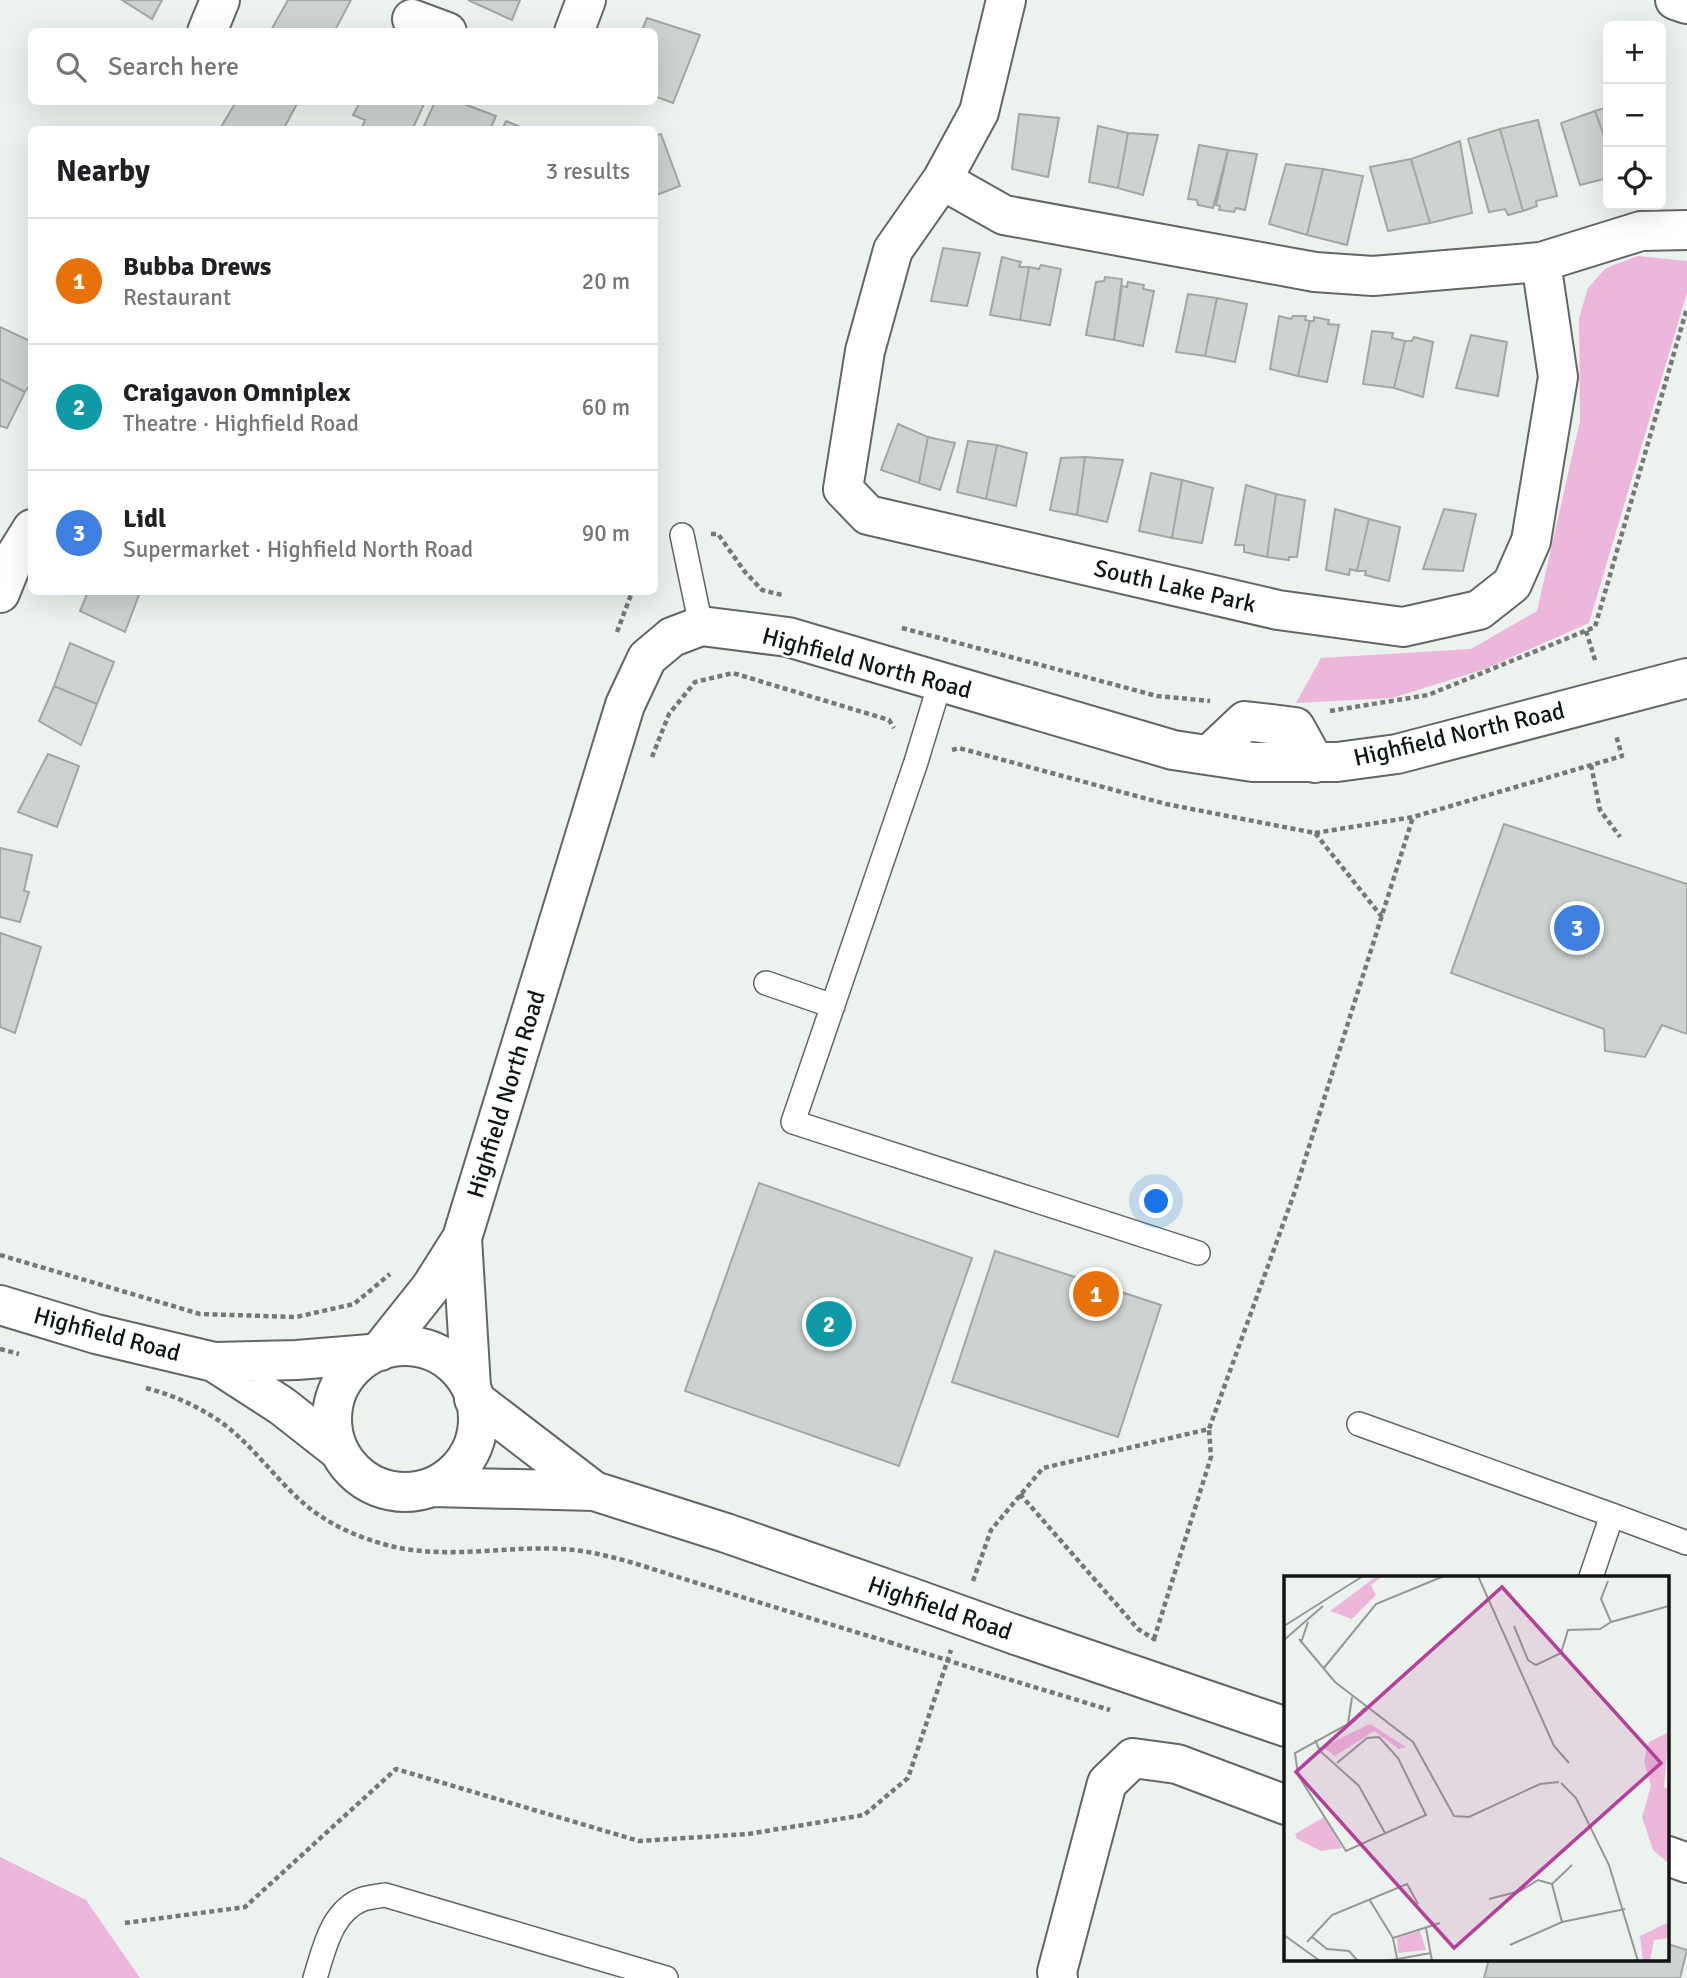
<!DOCTYPE html>
<html lang="en">
<head>
<meta charset="utf-8">
<style>
  :root { --surface:#fff; --page:#f2f2f2; --text:#202124; --muted:#757577; --line:#e0e0e0; --accent:#0b8043 }
  body { margin:0; font-family:Signika,sans-serif; background:var(--page); color:var(--text) }
  .controls { position:absolute; right:21px; top:21px; display:grid; overflow:hidden; border-radius:10px; box-shadow:0 7px 28px #0002 }
  .controls button { width:63px; height:63px; display:grid; place-items:center; padding:0; border:0; border-bottom:2px solid var(--line); background:var(--surface); color:var(--text); font:35px sans-serif }
  .you { position:absolute; left:1157px; top:1202px; width:24px; height:24px; margin:-18px; border:5px solid #fff; border-radius:50%; background:#1a73e8; box-shadow:0 0 0 10px #1a73e833 }
  .badge { display:grid; place-items:center; width:46px; height:46px; border-radius:50%; background:var(--accent); color:#fff; font-size:23px; font-weight:700 }
  .pin { position:absolute; translate:-50% -50%; border:4px solid #fff; box-shadow:0 2px 7px #0006 }
  .list { margin:0; padding:0; list-style:none }
  h2 { display:flex; justify-content:space-between; align-items:center; height:91px; margin:0; padding:0 28px; font-size:30px }
  h2 small { font-size:23px; font-weight:400; color:var(--muted) }
  .list li { display:grid; grid-template-columns:46px 1fr auto; gap:21px; align-items:center; box-sizing:border-box; height:126px; padding:0 28px; border-top:2px solid var(--line) }
  .list b { display:block; font-size:26px; white-space:nowrap }
  .list p { margin:0; font-size:23px; white-space:nowrap; color:var(--muted) }
  .list em { font-size:23px; font-style:normal; color:var(--muted) }
  .icon { flex:none; width:38px; height:38px; fill:none; stroke:currentColor; stroke-width:2; stroke-linecap:round; stroke-linejoin:round }
  .map { position:relative; flex:none; width:1687px; height:1978px; overflow:hidden }
  .search { position:absolute; background:var(--surface); box-shadow:0 7px 28px #0002; left:28px; top:28px; width:630px; height:77px; display:flex; align-items:center; gap:18px; box-sizing:border-box; padding:0 24px; border-radius:10px; color:var(--muted); font-size:26px }
  .panel { position:absolute; background:var(--surface); box-shadow:0 7px 28px #0002; left:28px; top:126px; width:630px; height:469px; border-radius:10px }
  .map>svg:first-child { display:block }
  .green { fill:#edb7dc }
  .building { fill:#cdd3ce; stroke:#a1a7a2; stroke-width:2 }
  .lines { fill:none; stroke-linecap:round; stroke-linejoin:round }
  .lane-casing { stroke:#626762; stroke-width:26 }
  .street-casing { stroke:#626762; stroke-width:42 }
  .secondary-casing { stroke:#626762; stroke-width:42 }
  .path { stroke:#757976; stroke-width:4.5; stroke-dasharray:5 3.5; stroke-linecap:butt }
  .lane { stroke:#fff; stroke-width:23 }
  .street { stroke:#fff; stroke-width:38 }
  .secondary { stroke:#fff; stroke-width:38 }
  .secondary-bridge-casing { stroke:#626762; stroke-width:42; stroke-linecap:butt }
  .path-bridge { stroke:#757976; stroke-width:4.5; stroke-dasharray:5 3.5; stroke-linecap:butt }
  .secondary-bridge { stroke:#fff; stroke-width:38 }
  .labels { text-anchor:middle; dominant-baseline:central; stroke-width:5; stroke-linejoin:round; paint-order:stroke }
  .street-label { font-size:24px; fill:#121412; stroke:#fbfffc }
  .inset-road { fill:none; stroke:#959995; stroke-width:2 }
  .view { fill:#b44099; fill-opacity:0.15; stroke:#b44099; stroke-width:3.5 }
  .inset-edge { fill:none; stroke:#121412; stroke-width:3.5 }
</style>
</head>
<body>
<div class="map">
<svg width="1687" height="1978" viewBox="0 0 1687 1978">
  <rect width="100%" height="100%" fill="#ecf2ed"/>
  <path class="green" d="M1638,256L1687,261V293L1589,623L1485,669L1392,698L1296,703L1321,658L1471,649L1537,611L1580,421L1579,318L1588,288L1606,268Z
    M0,1857L86,1900L140,1978H0Z"/>
  <path class="building" d="M122,0H162L152,19Z
    M288,0H351L334,32H270Z
    M468,0H520L512,20Z
    M647,18L700,35L673,103L654,96V32H641Z
    M236,102H298L283,130H226L221,127Z
    M360,102H425L412,130H361L365,120L353,115Z
    M435,102H459L496,116L490,130H422Z
    M1608,107V147L1595,111Z
    M1595,111L1608,147V178L1580,185L1561,123Z
    M1019,114L1059,118L1048,177L1012,169Z
    M1538,120L1557,196L1536,201L1537,206L1523,211L1500,129Z
    M506,121L528,130H502Z
    M1098,126L1128,133L1118,188L1089,182Z
    M1500,129L1523,211L1508,215L1505,209L1489,212L1468,139Z
    M1128,133L1158,135L1143,195L1118,188Z
    M661,134L680,186L654,196V136Z
    M1460,141L1472,213L1430,223L1411,159Z
    M1199,145L1228,150L1213,208L1198,205L1197,200L1188,199Z
    M1228,150L1257,154L1245,210L1236,208L1234,212L1219,210L1220,206L1216,205Z
    M1411,159L1430,223L1388,231L1370,167Z
    M1286,164L1323,169L1307,235L1269,224Z
    M1323,169L1363,176L1347,245L1307,235Z
    M943,248L980,253L967,306L931,301Z
    M1002,257L1021,262L1019,267H1029L1020,320L990,315Z
    M1041,265L1061,269L1050,325L1020,320L1029,267L1039,269Z
    M1105,277L1122,279L1114,340L1086,335L1096,282L1104,281Z
    M1128,282L1144,285L1143,289L1154,291L1143,346L1114,340L1122,286L1127,287Z
    M1188,294L1217,298L1205,356L1176,352Z
    M1217,298L1247,304L1235,362L1205,356Z
    M1279,316L1291,319L1293,316H1306L1305,320L1310,321L1298,376L1270,369Z
    M1314,317L1329,320L1328,324L1339,325L1327,382L1298,376L1310,321H1314Z
    M0,327L32,342V380L25,392L0,379Z
    M1372,331L1393,333L1392,338L1405,341L1394,388L1363,384Z
    M1471,335L1507,342L1498,396L1456,388Z
    M1414,337L1433,342L1423,397L1394,388L1405,341H1412Z
    M0,379L25,392L7,428L0,426Z
    M898,424L928,437L919,483L881,470Z
    M928,437L955,443L940,490L919,483Z
    M968,441L997,445L986,499L957,492Z
    M997,445L1027,453L1016,506L986,499Z
    M1085,457L1123,460L1107,522L1077,515Z
    M1085,457L1077,515L1050,510L1061,458Z
    M1151,473L1182,480L1172,538L1139,531Z
    M1182,480L1213,488L1202,543L1172,538Z
    M1246,485L1276,494L1267,557L1244,552V545H1235Z
    M1276,494L1305,500L1297,557H1289V560L1267,557Z
    M1335,509L1369,519L1357,571L1350,569L1349,575L1326,570Z
    M1444,509L1476,514L1463,571L1423,569Z
    M1369,519L1400,527L1389,581L1365,575L1366,571H1357Z
    M88,592H140L125,632L80,611Z
    M70,643L114,662L97,704L54,686Z
    M54,686L97,704L81,745L39,721Z
    M48,754L79,766L57,827L18,812Z
    M1504,824L1687,884V1034L1662,1025L1645,1057L1605,1051L1604,1029L1451,973Z
    M0,848L32,855L24,891L29,892L20,922L0,917Z
    M0,933L41,947L15,1033L0,1027Z
    M759,1183L972,1258L899,1466L685,1391Z
    M995,1251L1161,1305L1118,1437L952,1382Z
    M1668,1944L1687,1950L1680,1978H1484L1489,1959H1668Z"/>
  <g class="lines">
    <defs>
      <path id="lane" d="M682,535L701,626
        M940,683L916,762L793,1122L1198,1253
        M766,983L833,1006
        M1359,1424L1612,1515
        M1591,1577L1612,1515L1687,1543
        M315,1978C324,1950 331,1911 363,1899C370,1897 378,1896 385,1895L666,1978"/>
      <path id="street" d="M1006,0L979,112L942,180L893,250L865,351L843,489L868,515L1278,610L1403,627L1479,610L1512,584L1531,541L1558,377L1541,262
        M1675,0L1687,4
        M412,19L447,32
        M207,32L220,0
        M574,32L586,0
        M942,180L1004,215L1315,272L1373,276L1541,262L1641,231L1687,230
        M0,593L14,558L32,529
        M1209,755L1245,721L1295,727L1315,763
        M1058,1978L1057,1972L1107,1783L1133,1758L1177,1764L1286,1805"/>
      <path id="secondary" d="M462,1238L471,1387
        M0,1305L96,1334L214,1362L297,1360L370,1354
        M332 1419a73 73 0 1 1 146 0a73 73 0 1 1-146 0Z
        M380,1351L431,1287L462,1238L625,705L647,658L672,637L701,626L788,637L1173,750L1253,762H1337L1397,754L1687,678
        M214,1362L282,1406L338,1450
        M474,1399L594,1491
        M433,1487L594,1491L726,1533L907,1596
        M1016,1635L1286,1727
        M1668,1856L1687,1863"/>
    </defs>
    <use href="#lane" class="lane-casing"/>
    <use href="#street" class="street-casing"/>
    <use href="#secondary" class="secondary-casing"/>
    <path class="path" d="M711,534H718L745,572L762,590L782,595
      M902,628L1157,696L1210,701
      M1586,631L1596,663
      M617,632L632,592
      M1330,711L1428,695L1595,627L1687,308
      M952,750L959,748L1166,804L1315,833L1382,917
      M652,757L669,714L695,682L733,673L889,720L894,728
      M1591,765L1600,810L1620,837
      M1315,833L1413,817L1622,756L1616,735
      M0,1255L200,1314L296,1317L354,1304L390,1274
      M0,1349L19,1354
      M146,1388C173,1395 195,1405 218,1420C250,1442 273,1476 301,1501C323,1521 352,1535 380,1543C443,1563 510,1543 574,1550C616,1555 657,1571 697,1583C761,1603 825,1623 889,1642
      M1020,1494L1138,1629L1154,1639V1643
      M973,1581L991,1530L1043,1468L1209,1429L1295,1191L1413,817
      M1154,1639L1211,1457L1209,1429
      M1001,1677L1110,1710
      M125,1923L245,1907L396,1769L639,1841L748,1834L864,1815L908,1778L951,1650"/>
    <use href="#lane" class="lane"/>
    <use href="#street" class="street"/>
    <use href="#secondary" class="secondary"/>
    <defs>
      <path id="secondary-bridge" d="M907,1596L1016,1635"/>
    </defs>
    <use href="#secondary-bridge" class="secondary-bridge-casing"/>
    <path class="path-bridge" d="M889,1642L1001,1677"/>
    <use href="#secondary-bridge" class="secondary-bridge"/>
  </g>
  <g class="labels">
    <g class="street-label">
      <text transform="translate(1175 586) rotate(13)">South Lake Park</text>
      <text transform="translate(867 663) rotate(15)">Highfield North Road</text>
      <text transform="translate(1459 734) rotate(-13)">Highfield North Road</text>
      <text transform="translate(506 1094) rotate(-73)">Highfield North Road</text>
      <text transform="translate(107 1334) rotate(15)">Highfield Road</text>
      <text transform="translate(940 1608) rotate(19)">Highfield Road</text>
    </g>
  </g>
  <g transform="translate(1284 1576)">
    <rect width="385" height="385" fill="#ecf2ed"/>
    <path d="M93,0H98L87,9L92,19L68,43L46,35ZM86,148L122,171L115,173L90,155L51,180L38,171ZM385,156L380,212H385V288L369,274L358,241L367,210L360,185L365,166ZM40,241L58,272L37,275L13,263L11,258ZM385,346V362L370,364L366,385H359L356,360ZM136,355L142,374L114,377L113,362Z" fill="#edb7dc"/>
    <path class="inset-road" d="M194,0L270,170L285,187M324,5L317,23L327,46L385,30M0,50L79,0M230,50L244,84L252,89L277,77L284,54L316,53L327,46M15,63L51,106L129,166L170,240L185,241L256,208L275,206M0,64L39,30M17,67L24,46M39,93L92,28L160,0M64,148L68,121M31,164L36,175L75,210L101,257M53,187L83,162L95,161L114,182L142,239L62,275L14,199L11,177L64,148L81,132M277,207L292,222L325,289L354,385M85,323L109,362L113,382M205,323L236,315L254,304L268,308M278,346L268,308L288,289M142,352L148,385M0,359L36,385M28,361L43,373L65,375L74,385M109,362L156,347M23,366L48,339L123,308L134,328M226,369L278,346L341,333M102,385L147,377"/>
    <path class="view" d="M218,11L377,187L170,372L12,196Z"/>
    <rect width="385" height="385" class="inset-edge"/>
  </g>
</svg>
<div class="controls">
<button>+</button>
<button>−</button>
<button><svg class="icon" aria-label="locate" viewBox="0 0 24 24"><circle cx="12" cy="12" r="6"/><path d="M12 2v4M12 18v4M2 12h4M18 12h4"/></svg></button>
</div>
<div class="you"></div>
<div class="pin badge" style="left:1096px;top:1294px;background:#e8710a">1</div>
<div class="pin badge" style="left:829px;top:1324px;background:#0f9aa8">2</div>
<div class="pin badge" style="left:1577px;top:928px;background:#3f7fe0">3</div>
<div class="search"><svg class="icon" aria-label="search" viewBox="0 0 24 24"><circle cx="10" cy="10" r="6"/><path d="M15 15l6 6"/></svg>Search here</div>
<section class="panel">
<h2>Nearby<small>3 results</small></h2>
<ul class="list">
<li><span class="badge" style="background:#e8710a">1</span><div><b>Bubba Drews</b><p>Restaurant</p></div><em>20 m</em></li>
<li><span class="badge" style="background:#0f9aa8">2</span><div><b>Craigavon Omniplex</b><p>Theatre · Highfield Road</p></div><em>60 m</em></li>
<li><span class="badge" style="background:#3f7fe0">3</span><div><b>Lidl</b><p>Supermarket · Highfield North Road</p></div><em>90 m</em></li>
</ul>
</section>
</div>
</body>
</html>
